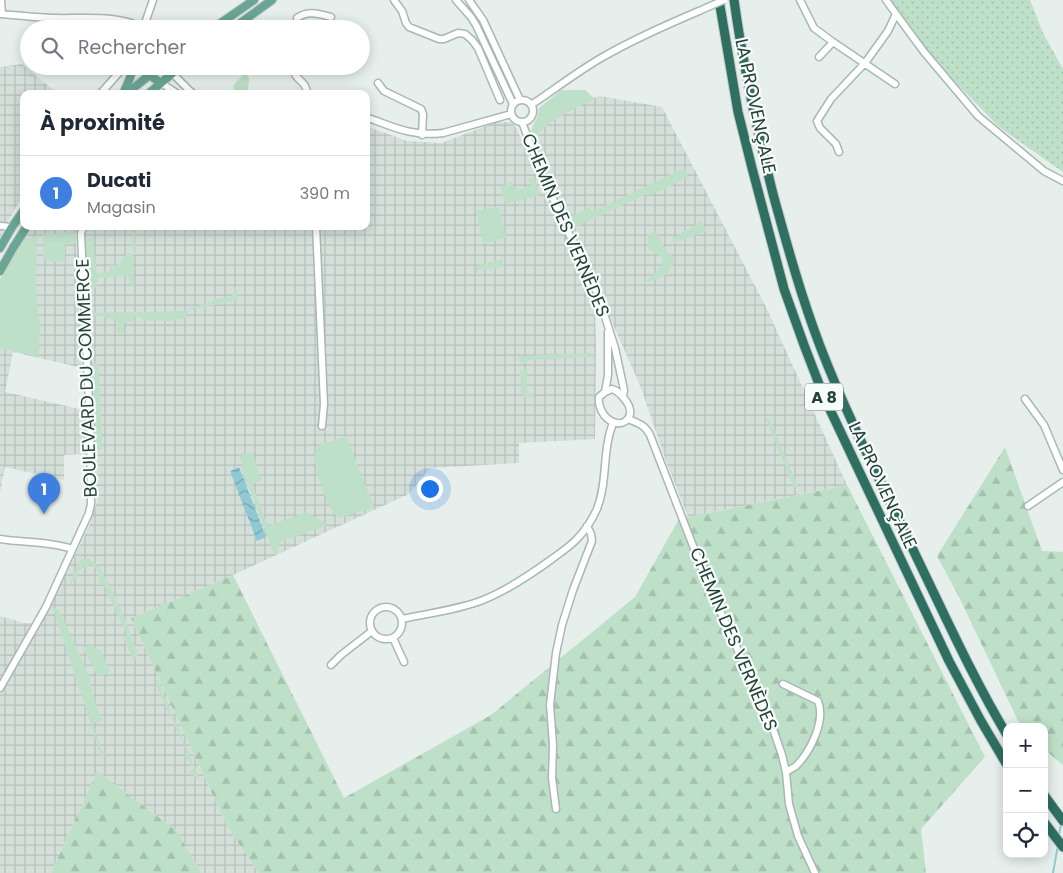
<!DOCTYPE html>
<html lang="fr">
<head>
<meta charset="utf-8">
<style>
  :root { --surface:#fff; --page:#f2f2f3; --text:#1f2937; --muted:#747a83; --line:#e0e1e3; --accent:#d93025 }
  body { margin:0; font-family:Poppins,sans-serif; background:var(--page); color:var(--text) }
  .controls { position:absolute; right:15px; bottom:15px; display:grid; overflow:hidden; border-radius:10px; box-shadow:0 2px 12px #0003 }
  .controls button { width:45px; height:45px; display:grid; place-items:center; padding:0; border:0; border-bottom:1px solid var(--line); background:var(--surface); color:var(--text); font:25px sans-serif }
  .you { position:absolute; left:429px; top:488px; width:18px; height:18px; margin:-12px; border:4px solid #fff; border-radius:50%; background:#1a73e8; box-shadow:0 0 0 8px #1a73e833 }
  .badge { display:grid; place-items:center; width:32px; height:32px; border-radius:50%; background:var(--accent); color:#fff; font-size:16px; font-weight:700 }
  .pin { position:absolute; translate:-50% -41px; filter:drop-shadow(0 1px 2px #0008) }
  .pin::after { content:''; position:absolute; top:26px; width:18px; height:15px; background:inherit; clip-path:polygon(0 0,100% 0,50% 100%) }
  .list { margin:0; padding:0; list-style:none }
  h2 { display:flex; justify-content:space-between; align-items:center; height:65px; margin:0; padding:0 20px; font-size:21px }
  h2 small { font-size:16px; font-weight:400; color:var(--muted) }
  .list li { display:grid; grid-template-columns:32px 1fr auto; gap:15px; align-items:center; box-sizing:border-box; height:75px; padding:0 20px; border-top:1px solid var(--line) }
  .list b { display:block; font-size:19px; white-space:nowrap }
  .list p { margin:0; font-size:16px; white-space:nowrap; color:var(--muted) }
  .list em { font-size:16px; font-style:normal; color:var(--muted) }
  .icon { flex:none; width:28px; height:28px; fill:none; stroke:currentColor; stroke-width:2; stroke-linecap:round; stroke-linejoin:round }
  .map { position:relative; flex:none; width:1063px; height:873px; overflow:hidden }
  .search { position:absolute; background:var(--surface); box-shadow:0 2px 12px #0003; left:20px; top:20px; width:350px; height:55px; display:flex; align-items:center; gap:12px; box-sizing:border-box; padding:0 18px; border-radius:28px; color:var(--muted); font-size:19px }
  .panel { position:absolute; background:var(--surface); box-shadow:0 2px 12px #0003; left:20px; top:90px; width:350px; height:140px; border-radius:10px }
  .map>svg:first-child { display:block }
  .industrial { fill:url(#industrial-grid) }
  .green { fill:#bfe0c8 }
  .forest { fill:url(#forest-firs) }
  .park { fill:url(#park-dots) }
  .water { fill:url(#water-waves) }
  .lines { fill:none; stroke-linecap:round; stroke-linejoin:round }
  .stream { stroke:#8ec9d4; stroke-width:2 }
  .minor-casing { stroke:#a8b8b2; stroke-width:9 }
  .major-casing { stroke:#c2cac8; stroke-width:10 }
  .highway-casing { stroke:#c2cac8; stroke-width:11 }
  .minor { stroke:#fff; stroke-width:6 }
  .major { stroke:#6aa596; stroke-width:8 }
  .highway { stroke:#2f6f62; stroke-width:9 }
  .minor-bridge-casing { stroke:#a8b8b2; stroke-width:9; stroke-linecap:butt }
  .minor-bridge { stroke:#fff; stroke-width:6 }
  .labels { text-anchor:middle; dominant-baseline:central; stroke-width:4.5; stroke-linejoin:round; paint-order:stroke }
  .shield { fill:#f7fbf9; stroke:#637a73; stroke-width:1 }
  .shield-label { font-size:16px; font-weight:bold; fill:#24423a }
  .street-label { font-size:18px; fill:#24423a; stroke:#f7fbf9 }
</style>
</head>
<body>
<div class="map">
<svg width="1063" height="873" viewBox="0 0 1063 873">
  <defs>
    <pattern id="industrial-grid" width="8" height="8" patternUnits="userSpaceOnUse" patternTransform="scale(1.25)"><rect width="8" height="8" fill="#d4dfda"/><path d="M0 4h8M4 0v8" fill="none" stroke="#b6c1bc"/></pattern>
    <pattern id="forest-firs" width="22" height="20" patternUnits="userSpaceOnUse" patternTransform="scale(1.25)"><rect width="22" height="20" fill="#bfe0c8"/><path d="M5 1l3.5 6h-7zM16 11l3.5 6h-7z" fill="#a4c1ad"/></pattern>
    <pattern id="park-dots" width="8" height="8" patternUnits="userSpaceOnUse" patternTransform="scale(1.25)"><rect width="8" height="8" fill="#bfe0c8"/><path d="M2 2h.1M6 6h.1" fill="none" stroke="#a4c1ad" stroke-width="1.8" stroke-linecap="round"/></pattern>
    <pattern id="water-waves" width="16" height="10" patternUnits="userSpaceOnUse" patternTransform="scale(1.25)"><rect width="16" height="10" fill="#8ec9d4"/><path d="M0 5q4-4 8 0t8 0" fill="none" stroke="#74a5ad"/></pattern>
  </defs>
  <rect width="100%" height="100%" fill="#e6efeb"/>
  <path class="industrial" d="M22,64L58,94H24V196L16,207L0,237V67Z
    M600,96L662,107L766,307L847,485L688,517L666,461L641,388L530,134L543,118L559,107Z
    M497,122H511L517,129L546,196L587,281L595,305L596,349L595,439L519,443V463L430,468L409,494L233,575L131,618L228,828L259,873H201L177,831L97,771L51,873H0V616L24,623H42L89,526L97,502L85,232H76L82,368L13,352L5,392L84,410L86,454L64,455V480L5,467L0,493V279L22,241L33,226H366V126L407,141L441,143Z"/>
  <path class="green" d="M244,74H246L249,78L248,89L241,94H236L233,86Z
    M561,90H585L595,99C575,108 556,117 539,132L537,148L531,131L533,125L537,118L539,108Z
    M684,168L688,176L661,191L642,196L572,229L568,220L572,216L590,207L592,212Z
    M534,177L540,195L505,204L500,187L511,182L516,190L531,186L528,179Z
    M499,207L506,238L483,244L476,211Z
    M702,221L706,231L674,243L672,240L683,232Z
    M132,228H135L136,255H133L134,287H131L128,276L98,278L97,287H88L86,238H93L97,273L109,272V265H117L127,253L133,254Z
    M655,231L656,232L669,255L671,254L675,261L666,275L638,286C650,279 660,272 663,258L649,250L647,235Z
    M76,232V243L65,244V262L43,260V234Z
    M37,235L36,289L40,329L39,357L0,348V279L22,241Z
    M503,259V267L478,270V273H476V266Z
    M236,286L238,300L191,310L190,308L212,302L214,299L231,297Z
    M189,311L184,319L165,321L142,320L141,317L135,316V321L124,323V332L117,333V320L106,319L104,316H92V313Z
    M596,353L592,357L527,360L526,363L519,362V356Z
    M99,363L102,450H96L93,364Z
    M527,369V393H533V398L525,397L521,393L520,372L522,370Z
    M765,416L770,421L798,486L794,488Z
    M346,436L374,507L339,518L333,513L326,499L318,476L314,458L317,446Z
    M252,452L262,480L252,484L268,526L306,512L328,525L280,542L277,550L278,553L274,554L241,467L243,466L239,456Z
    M81,559C85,559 89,558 92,561C108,571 129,630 137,650V656L135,659L132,657L123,637L127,635L104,585H100L98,579L99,577L98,574L99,573L96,568H95L92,564L77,571L79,576L75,579L71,585L70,583Z
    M52,606L60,612L89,675L95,703L103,720L93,724L101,749L105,755L102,758Z
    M92,644L96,649L99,648L108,666L109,671L105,675L98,676L96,673L83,648Z
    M157,678L200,780L190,773L194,767L185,757L186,749L156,686Z"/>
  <path class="forest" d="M1005,447L1042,551L1063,552V765L1044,749V727H1021L959,597L937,556Z
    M847,485L985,757L921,829L926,873H259L228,828L131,618L233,575L344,798L491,715L635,597L679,519Z
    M97,771L177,831L201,873H51Z"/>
  <path class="park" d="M890,0H1030L1043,33L1063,69V172L999,127L927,53Z"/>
  <path class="water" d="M239,467L266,537L257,541L230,471Z"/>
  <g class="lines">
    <path class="stream" d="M1059,835L1061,823
      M1053,873L1058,845"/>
    <defs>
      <path id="minor" d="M1,0L2,14
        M394,0L402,11L406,23L409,27L439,39H444L458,33L465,34L472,40L478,48L500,100
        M456,0L471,17L476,25L513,104
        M469,0L483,20L520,100
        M800,0L814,28L833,42L895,84
        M886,0L896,14L924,52L978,116L1044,171L1063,181
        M0,14C18,15 36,18 54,18C81,19 119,14 143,28
        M143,29L153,0
        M298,29L297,18C308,10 319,14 331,17
        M819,57L833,42
        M294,66C292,81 307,79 307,94
        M172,73L189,90L194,94
        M161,83L178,94
        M378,83L384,91L421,109L423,114L422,135
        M100,94L125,66
        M511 111a11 11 0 1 1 22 0a11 11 0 1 1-22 0Z
        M531,105C555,89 577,72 601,58C632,40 666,25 699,11
        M366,117C393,127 413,137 443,133L511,114
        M522,122L535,157L560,215L598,295L615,348L624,390L623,397
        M839,152L836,144L820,128L817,121L831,99L865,63L888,31L896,14
        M0,226L12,227
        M316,226L324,404L322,426
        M612,389C619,391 622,396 626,401C639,418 619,433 604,415C600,409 598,404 599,397L605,392Z
        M605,392L608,375V332
        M1025,399L1044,425L1063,470
        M628,419C638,423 645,425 650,435L707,582L772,726L782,755L786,772L789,804L798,836L815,873
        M1028,506L1063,482
        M0,539C24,543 49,541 72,549
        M370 623a16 16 0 1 1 32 0a16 16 0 1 1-32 0Z
        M402,619C429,613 458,610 483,600C508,590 530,575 552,559C560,553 569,547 576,540C584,532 592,520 597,509C608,481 602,450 613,423
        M393,638L404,662
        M331,665L341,655L372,631
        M783,684L818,701C826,721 810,752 796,766C793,768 789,770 786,772
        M0,688L46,607L89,513L91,504L90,425L81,234L82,230L85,226
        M556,809L552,778L553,745L550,705L556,653L562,625L573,590L592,541L591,534L587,526"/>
      <path id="major" d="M212,29L254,0
        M232,29L272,0
        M136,66L161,83
        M123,94L130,78L133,66
        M126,94L161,66
        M148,94L181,66
        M0,248L12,227L24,210
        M0,271L13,248L27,226"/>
      <path id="highway" d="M719,0L738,112L752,168L784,289L804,345L824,397L949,661L981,721L1007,765
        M734,0C743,65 757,130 773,194C787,245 801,296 820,346C848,419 884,488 917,558C946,618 973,678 1007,735
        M1044,795L1063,821
        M1044,822L1063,847"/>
    </defs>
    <use href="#minor" class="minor-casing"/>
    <use href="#major" class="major-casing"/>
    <use href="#highway" class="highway-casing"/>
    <use href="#minor" class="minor"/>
    <use href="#major" class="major"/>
    <use href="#highway" class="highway"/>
    <defs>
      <path id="minor-bridge" d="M699,11L724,0"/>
    </defs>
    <use href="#minor-bridge" class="minor-bridge-casing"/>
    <use href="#minor-bridge" class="minor-bridge"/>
  </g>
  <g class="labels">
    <rect class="shield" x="805" y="383.5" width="38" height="27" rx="4"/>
    <g class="shield-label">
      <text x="824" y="397">A 8</text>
    </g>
    <g class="street-label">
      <text transform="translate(756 106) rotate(78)">LA PROVENÇALE</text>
      <text transform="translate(566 225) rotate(67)">CHEMIN DES VERNÈDES</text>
      <text transform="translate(86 378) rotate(-92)">BOULEVARD DU COMMERCE</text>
      <text transform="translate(883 485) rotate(65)">LA PROVENÇALE</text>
      <text transform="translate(734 639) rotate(67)">CHEMIN DES VERNÈDES</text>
    </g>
  </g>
</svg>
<div class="controls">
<button>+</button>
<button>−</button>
<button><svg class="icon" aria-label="locate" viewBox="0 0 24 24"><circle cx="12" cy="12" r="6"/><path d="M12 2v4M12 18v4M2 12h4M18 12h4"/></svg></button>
</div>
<div class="you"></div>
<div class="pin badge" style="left:44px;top:514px;background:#3f7fe0">1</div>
<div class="search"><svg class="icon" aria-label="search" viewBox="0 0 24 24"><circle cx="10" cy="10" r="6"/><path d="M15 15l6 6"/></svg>Rechercher</div>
<section class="panel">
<h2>À proximité<small></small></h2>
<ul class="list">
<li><span class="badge" style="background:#3f7fe0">1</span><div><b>Ducati</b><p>Magasin</p></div><em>390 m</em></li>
</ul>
</section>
</div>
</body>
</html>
